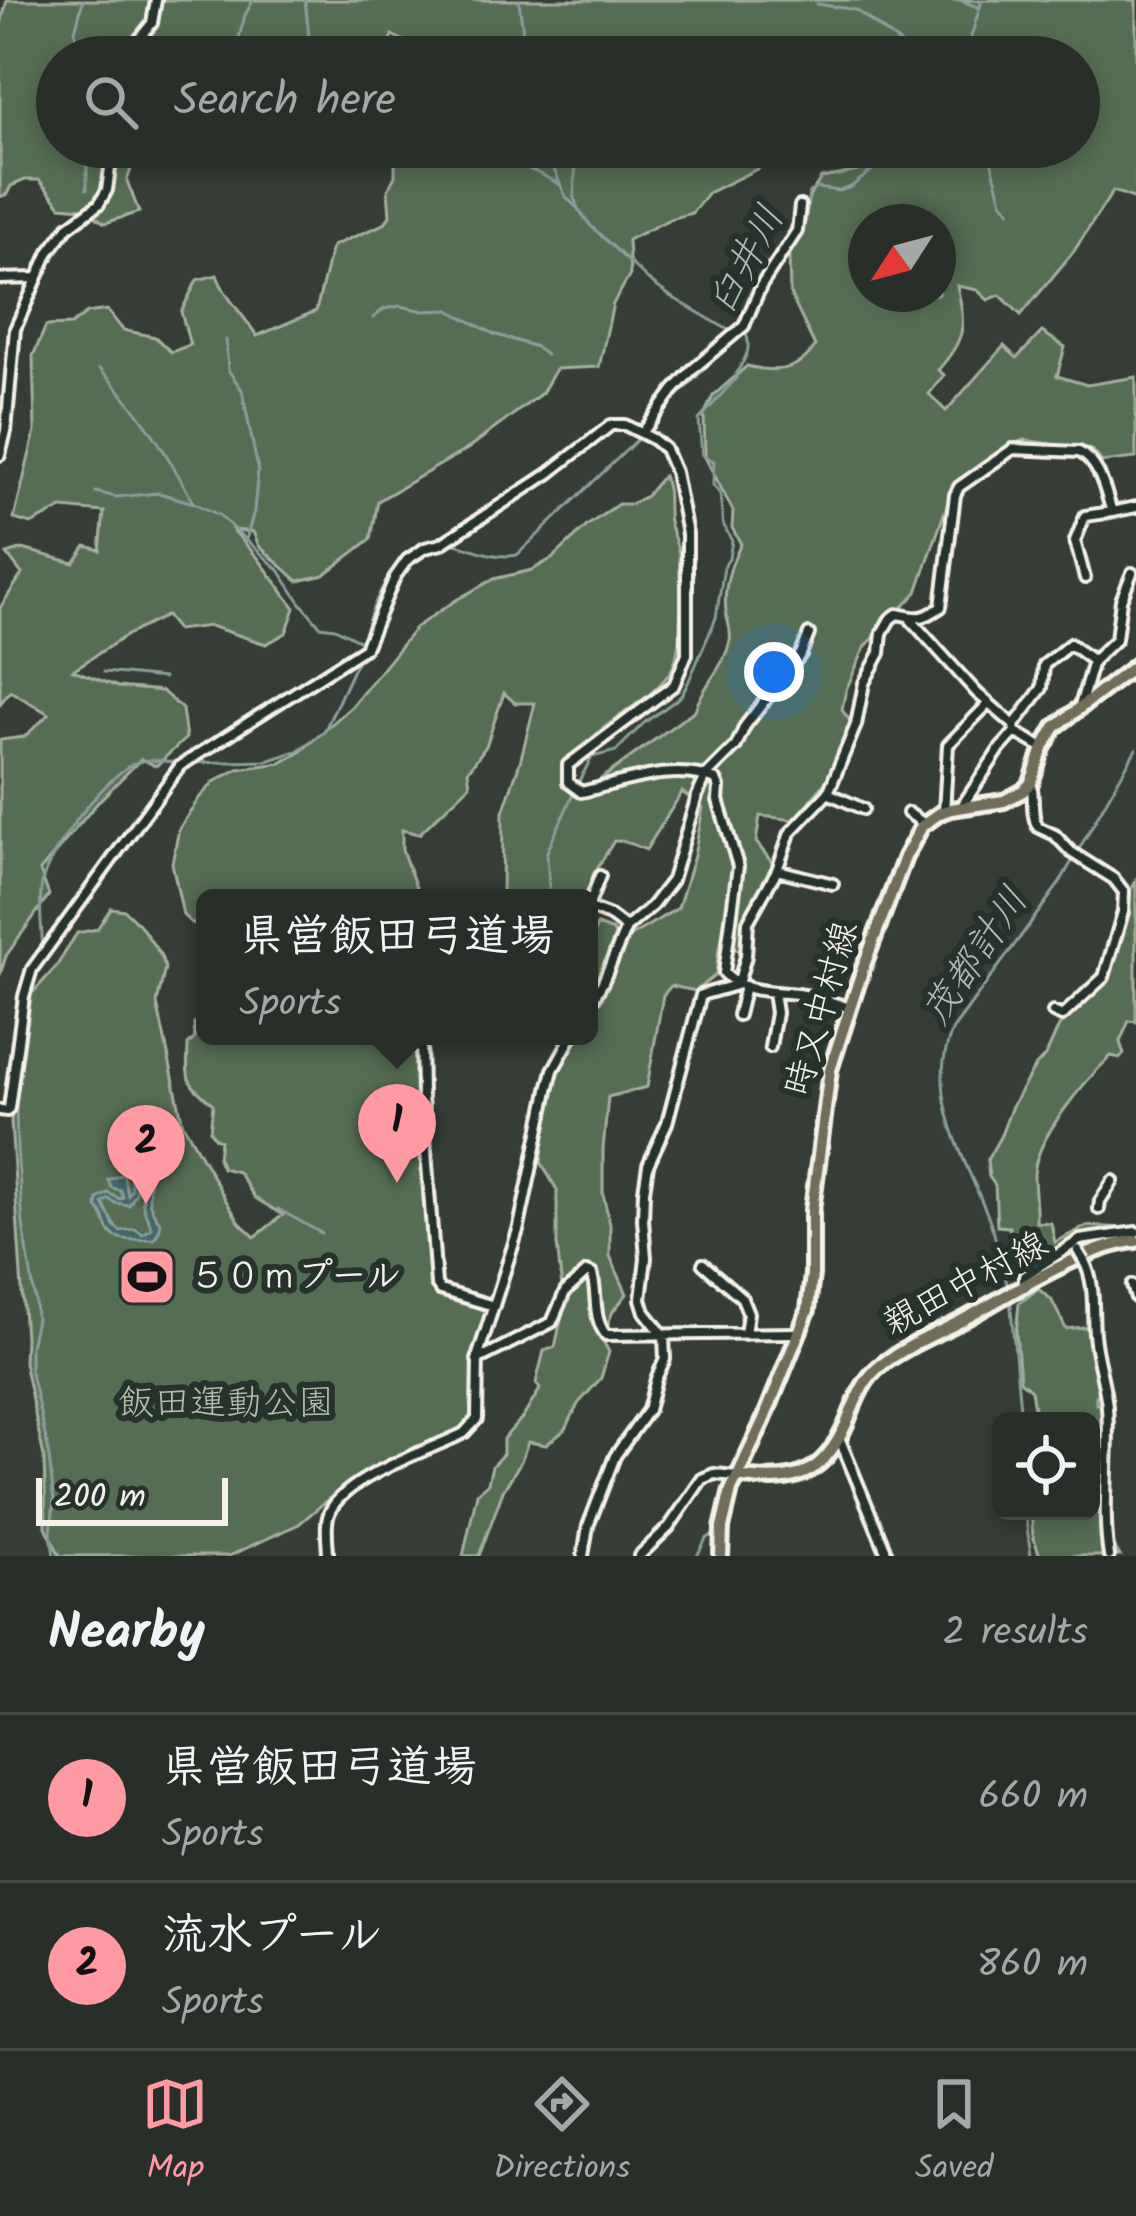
<!DOCTYPE html>
<html lang="en">
<head>
<meta charset="utf-8">
<style>
  :root { --surface:#282e28; --page:#343a34; --text:#f1f3f6; --muted:#a5a8a8; --line:#444a45; --accent:#ff9aa2 }
  body { margin:0; font-family:Kalam,"Klee One",sans-serif; background:var(--page); color:var(--text) }
  .controls { position:absolute; right:36px; bottom:36px; display:grid; overflow:hidden; border-radius:18px; box-shadow:0 6px 18px #0003 }
  .controls button { width:108px; height:108px; display:grid; place-items:center; padding:0; border:0; border-bottom:3px solid var(--line); background:var(--surface); color:var(--text); font:60px sans-serif }
  .compass { position:absolute; left:848px; top:204px; width:108px; height:108px; border-radius:50%; background:var(--surface); box-shadow:0 6px 18px #0003; rotate:234deg }
  .scale { position:absolute; left:36px; bottom:30px; width:192px; box-sizing:border-box; padding-left:12px; border:6px solid #f4f1e8; border-top:0; font-size:33px; line-height:42px; white-space:nowrap; color:#f4f1e8; -webkit-text-stroke:9px #26332d; paint-order:stroke }
  .you { position:absolute; left:774px; top:672px; width:42px; height:42px; margin:-30px; border:9px solid #fff; border-radius:50%; background:#1a73e8; box-shadow:0 0 0 18px #1a73e833 }
  .badge { display:grid; place-items:center; width:78px; height:78px; border-radius:50%; background:var(--accent); color:#111; font-size:39px; font-weight:700 }
  .pin { position:absolute; translate:-50% -99px; filter:drop-shadow(0 3px 6px #0008) }
  .pin::after { content:''; position:absolute; top:63px; width:42px; height:36px; background:inherit; clip-path:polygon(0 0,100% 0,50% 100%) }
  .popup { position:absolute; left:196px; top:889px; width:402px; height:156px; box-sizing:border-box; display:grid; place-content:center; border-radius:18px; background:var(--surface); filter:drop-shadow(0 3px 9px #0005); font-size:39px; white-space:nowrap; color:var(--muted) }
  .popup b { font-size:45px; color:var(--text) }
  .popup::after { content:''; position:absolute; left:50%; top:100%; margin-left:-24px; border:24px solid transparent; border-top-color:var(--surface) }
  .list { margin:0; padding:0; list-style:none }
  h2 { display:flex; justify-content:space-between; align-items:center; height:156px; margin:0; padding:0 48px; font-size:51px }
  h2 small { font-size:39px; font-weight:400; color:var(--muted) }
  .list li { display:grid; grid-template-columns:78px 1fr auto; gap:36px; align-items:center; box-sizing:border-box; height:168px; padding:0 48px; border-top:3px solid var(--line) }
  .list b { display:block; font-size:45px; white-space:nowrap }
  .list p { margin:0; font-size:39px; white-space:nowrap; color:var(--muted) }
  .list em { font-size:39px; font-style:normal; color:var(--muted) }
  .icon { flex:none; width:66px; height:66px; fill:none; stroke:currentColor; stroke-width:2; stroke-linecap:round; stroke-linejoin:round }
  .map { position:relative; flex:none; width:1136px; height:1556px; overflow:hidden }
  .search { position:absolute; background:var(--surface); box-shadow:0 6px 18px #0003; left:36px; right:36px; top:36px; height:132px; display:flex; align-items:center; gap:30px; box-sizing:border-box; padding:0 42px; border-radius:66px; color:var(--muted); font-size:45px }
  .sheet { height:492px; background:var(--surface) }
  nav { display:flex; justify-content:space-around; align-items:center; box-sizing:border-box; height:168px; border-top:3px solid var(--line); background:var(--surface); font-size:33px; color:var(--muted) }
  nav a { display:grid; justify-items:center; gap:6px }
  nav .on { color:var(--accent) }
  .map>svg:first-child { display:block }
  .green { fill:#556d53; stroke:#a4af9e; stroke-width:3; fill-rule:evenodd }
  .water { fill:#436768; stroke:#8a9e9b; stroke-width:3; fill-rule:evenodd }
  .lines { fill:none; stroke-linecap:round; stroke-linejoin:round }
  .stream { stroke:#8a9e9b; stroke-width:3 }
  .minor-casing { stroke:#f4f1e8; stroke-width:16 }
  .major-casing { stroke:#f4f1e8; stroke-width:20 }
  .minor { stroke:#26332d; stroke-width:8 }
  .major { stroke:#706e59; stroke-width:10 }
  .minor-bridge-casing { stroke:#f4f1e8; stroke-width:16; stroke-linecap:butt }
  .minor-bridge { stroke:#26332d; stroke-width:8 }
  .labels { text-anchor:middle; dominant-baseline:central; stroke-width:12; stroke-linejoin:round; paint-order:stroke }
  .street-label { font-size:36px; fill:#f4f1e8; stroke:#26332d }
  .poi-label { font-size:36px; font-weight:bold; fill:#f4f1e8; stroke:#26332d; text-anchor:start }
  .park-label { font-size:36px; fill:#b4bcac; stroke:#26332d }
  .water-label { font-size:39px; font-style:italic; fill:#adbab5; stroke:#26332d }
</style>
</head>
<body>
<div class="map">
<svg width="1136" height="1556" viewBox="0 0 1136 1556">
  <rect width="100%" height="100%" fill="#353d36"/>
  <filter id="ink" filterUnits="userSpaceOnUse"><feTurbulence type="fractalNoise" baseFrequency=".00833" numOctaves="2"/><feDisplacementMap in="SourceGraphic" scale="24" xChannelSelector="R" yChannelSelector="G"/><feConvolveMatrix kernelMatrix="1 2 1 2 8 2 1 2 1" color-interpolation-filters="sRGB"/></filter>
  <g filter="url(#ink)">
    <path class="green" d="M7,0H1136V199L1113,191L1074,251L1021,315L1000,295L988,300L977,290L957,286C966,325 966,339 938,370L944,375L929,394L946,411L1004,346L1017,358L1042,332L1065,347L1057,376L1087,385L1136,377V458L1102,462L1092,450L1024,440L1012,444L954,485L917,592L865,647L846,690L842,710L850,721L828,779L795,820L760,816L756,842L774,865L746,912L742,950L719,947L716,975L695,991L671,986L663,995L647,1087L608,1097L603,1149V1194L610,1224V1256L627,1294L613,1311L602,1339L609,1352L601,1378L578,1404L566,1429L546,1445L528,1442L521,1461L503,1491L479,1556H463L477,1493L488,1483L492,1466L503,1454V1439L523,1417L540,1389L536,1383L544,1351L555,1347L564,1306L557,1245V1190L541,1162L550,1097L557,1071L577,1036H589V1018L602,999L627,938L678,908L694,856L703,808L682,792L646,850L624,841H614L598,867L586,898H502L503,812L520,762L535,703H515L504,693L486,746L468,771L470,785L419,834L402,830V850L420,898H205V982L195,951L202,934L194,923H191L183,915L172,863L179,829L199,798L214,782L238,769L281,763L299,753L352,706L416,627L456,600L494,579L532,570L553,558L587,526L618,504H631L646,496L663,476C671,492 666,504 669,521C671,533 678,544 679,556C681,582 683,646 673,667C651,710 568,730 572,781L581,789L590,787L695,710C703,685 725,667 730,640C732,630 727,622 726,611C723,587 730,565 741,544L732,528L733,511L705,457L704,415L713,396L747,366C774,373 799,372 815,346L790,294L789,255L810,195L821,178C852,173 880,169 904,147H1079V57H1000L995,48L982,57H417L412,45L392,35L389,57H57V147H132L134,160L127,181L139,212L105,223L82,208L61,206L39,180H25L11,186L7,194L0,197V28ZM866,222H938V294H866Z
      M381,147H790L786,155L708,193L692,213L670,219L628,240L630,275L613,304L599,367L556,369L542,393L469,448L378,501L371,539L324,575L298,581L259,546L253,532L233,530L258,558L295,608L286,633L266,644L210,626L177,630L166,616L127,635L73,670L118,687L162,691L182,709L186,738L156,766L141,759L99,801L40,871L49,895L6,956L0,975V740L24,737L49,714L10,691L0,704V608L22,574L7,554L23,549L74,563L86,546L100,550L104,512L62,508L31,524L14,519L35,431L33,356L46,326L71,325L87,313L107,310L123,330L155,337L171,352L190,345L181,312L197,280L217,275C225,298 244,315 257,336L316,311L332,246L384,224L390,216L388,190L395,176V162Z
      M1136,881V1022L1129,1021L1120,1042L1124,1054L1120,1058L1111,1056C1085,1081 1036,1137 1034,1174C1034,1190 1037,1206 1036,1222L1051,1223L1055,1242L1087,1226L1132,1228L1124,1236L1073,1253L1039,1272L1020,1267L1009,1227L997,1226L995,1185L989,1177L987,1160L1001,1135L1012,1106L1034,1068L1046,1055L1059,1026L1106,978L1128,894Z
      M111,908L124,910L140,925L161,956L165,968L157,1003L183,1124L228,1204L240,1223L255,1237L283,1215L255,1198L238,1172L222,1168L218,1158L220,1140L215,1138L210,1131L213,1104C184,1081 187,1081 188,1045L195,1038L194,1024L205,1015V1036H416L431,1289L489,1309L471,1358L473,1406L469,1423L339,1490L299,1524L229,1556H60L46,1527L44,1457L24,1362L25,1338L11,1121L27,999L56,967L77,933L97,929Z
      M597,925L613,931L615,935L592,995L589,996V947Z
      M1038,1289L1051,1299L1066,1329L1093,1326L1105,1394L1096,1396V1404L1107,1403L1105,1531L1120,1556H1040L1033,1536L1031,1511H1091V1421H1036L1031,1390L1020,1381L1016,1332L1019,1303Z"/>
    <path class="water" d="M140,1169L150,1174C151,1184 147,1194 150,1204C155,1222 168,1219 154,1239C143,1239 120,1243 111,1233C103,1224 108,1219 97,1207L98,1199L108,1193L120,1199L123,1197L120,1190L112,1188L108,1180L123,1174L128,1195L132,1189L130,1176ZM140,1175L145,1179C143,1190 141,1199 144,1209C146,1218 151,1220 151,1229L143,1234L135,1229L120,1231L114,1225L103,1203L109,1199L115,1203L129,1205L136,1193V1179Z"/>
    <g class="lines">
      <path class="stream" d="M305,0L311,55
        M960,0L980,8
        M519,1L526,57
        M817,4L856,10L918,57
        M77,57L75,31L83,0
        M234,57L245,15L253,0
        M965,57L982,0
        M544,147L566,197L577,208
        M975,147L991,161L1002,201L1010,211
        M576,159L574,197L578,209L590,225L648,280L670,296L730,331
        M491,163C517,161 537,172 559,184
        M87,189V147
        M800,232L806,220L809,192L817,188L839,191L851,187L875,168L900,156L906,147
        M762,293L786,255
        M373,318L384,309L400,306L424,311L449,310L494,334L536,347L546,355
        M226,340L228,370L242,390L258,470L254,511L246,540
        M99,369C138,406 168,454 193,502
        M665,409L718,355L748,331L754,313
        M96,492L116,497L159,493L194,503L219,515L279,570L300,602L320,626L335,628L360,641
        M447,542C470,546 492,560 517,555L640,437
        M361,645C372,604 392,551 437,541
        M104,672L164,678
        M189,763L267,761L297,751L324,732L358,659
        M578,783L592,757L616,751L644,723L680,697L688,683L716,618L724,567L729,558L732,541L723,524L720,494L713,485L714,461L702,455L699,420L736,378V373C745,359 752,350 746,333
        M549,888L547,852L573,794
        M552,894V898
        M43,950C42,929 38,904 42,883C47,853 105,777 133,764C148,757 163,761 179,763
        M35,970L16,1104L17,1148L23,1224L35,1299L36,1319L30,1347V1369L48,1448L54,1501L51,1533L54,1556
        M278,1209L321,1233
        M1008,1288C1002,1263 997,1239 988,1216C964,1156 924,1093 953,1029L1059,884L1136,749
        M1010,1297L1021,1421
        M1025,1511L1031,1556
        M697,1556L706,1539L712,1535"/>
      <defs>
        <path id="minor" d="M125,57L152,23L156,0
          M0,279L36,278
          M643,432L673,391L693,369L744,326L761,286L797,231L800,206
          M0,455L6,431L15,329L49,252L68,227L99,204L107,190L113,147
          M1085,578L1075,541L1085,516L1112,512
          M911,620L977,693L1014,725L1015,732L1043,748
          M1080,706L1093,661L1116,639L1121,600L1132,573
          M1015,724L1042,688L1044,665L1070,644L1093,661
          M1031,783C1035,798 1030,814 1038,827L1055,835L1071,852L1114,879L1124,892L1123,912L1104,977L1062,1016L1053,1012
          M828,793L863,809
          M962,806L999,750L1015,732
          M944,812L948,745L989,703
          M908,813L925,824
          M777,870L833,884
          M589,905L600,876
          M589,908L610,916L626,928
          M738,984L746,956L748,922L777,870L790,833L828,793L856,725L864,683L880,653L882,633L890,619L897,614C917,618 921,621 941,607L955,495L959,487L1013,449L1079,452C1100,462 1105,491 1112,512L1136,507
          M589,1006L603,982L626,928L652,906L672,880L697,796L706,776L736,746L745,726L801,654L809,634
          M738,1015L745,986
          M421,1036L422,1097L436,1284L440,1290L494,1306
          M770,1047L776,1013L773,992
          M0,1110L7,1111L9,1108L24,996L32,969L180,766L365,648L395,577L407,560L425,548L441,544L548,474L611,425H625L653,439L665,449L675,472L687,534V654L674,685L568,765V782L581,792C623,783 674,762 716,780L719,787L718,800L738,866L724,973C745,996 782,990 810,996C824,999 837,1004 850,1008
          M1099,1209L1100,1201L1113,1181
          M1084,1261C1096,1284 1092,1308 1094,1334C1096,1359 1105,1382 1107,1407C1111,1457 1101,1507 1109,1556
          M703,1264L742,1298L748,1313L745,1334
          M1132,1285L1136,1298
          M1024,1287V1276L1080,1240L1136,1232
          M477,1360L552,1322L565,1292L587,1272L592,1274C598,1295 592,1317 606,1335L800,1333
          M840,1440L888,1556
          M328,1556C328,1544 325,1529 328,1517C337,1479 429,1451 464,1433L477,1419L478,1355L519,1227L548,1090L553,1070L572,1036
          M583,1556L588,1526L615,1456L648,1410L656,1379L665,1359L664,1336L645,1312L641,1299L646,1258L643,1219L644,1191L648,1165L667,1123L701,995L736,985
          M639,1556L669,1527L702,1479L714,1474L737,1476"/>
        <path id="major" d="M737,1476C799,1486 828,1473 851,1412C858,1395 865,1378 880,1366C904,1347 934,1335 961,1321C1007,1296 1086,1245 1136,1241
          M721,1556L722,1528L731,1490L764,1419L808,1310L812,1274V1210L830,1070L863,968L905,857L922,826L940,813L951,809L1004,801L1023,791L1031,783L1043,748L1055,727L1136,665"/>
      </defs>
      <use href="#minor" class="minor-casing"/>
      <use href="#major" class="major-casing"/>
      <use href="#minor" class="minor"/>
      <use href="#major" class="major"/>
      <defs>
        <path id="minor-bridge" d="M1078,1251L1084,1261"/>
      </defs>
      <use href="#minor-bridge" class="minor-bridge-casing"/>
      <use href="#minor-bridge" class="minor-bridge"/>
    </g>
  </g>
  <defs>
    <symbol id="stadium-square" viewBox="-11 -11 22 22"><rect x="-9" y="-9" width="18" height="18" rx="4" fill="#ff9aa2" stroke="#26332d"/><path d="M0-5a6.5 5 0 1 0 0 10a6.5 5 0 1 0 0-10ZM-3.5-1.8h7v3.6h-7Z" fill="#111"/></symbol>
  </defs>
  <g fill-rule="evenodd">
    <use href="#stadium-square" x="114" y="1244" width="66" height="66"/>
  </g>
  <g class="labels">
    <g class="street-label">
      <text transform="translate(823 1009) rotate(-74)">時又中村線</text>
      <text transform="translate(966 1285) rotate(-28)">親田中村線</text>
    </g>
    <g class="poi-label">
      <text x="189" y="1277">５０ｍプール</text>
    </g>
    <g class="park-label">
      <text x="226" y="1404">飯田運動公園</text>
    </g>
    <g class="water-label">
      <text transform="translate(748 261) rotate(-62)">臼井川</text>
      <text transform="translate(977 957) rotate(-56)">茂都計川</text>
    </g>
  </g>
</svg>
<div class="controls">
<button><svg class="icon" aria-label="locate" viewBox="0 0 24 24"><circle cx="12" cy="12" r="6"/><path d="M12 2v4M12 18v4M2 12h4M18 12h4"/></svg></button>
</div>
<svg class="compass" viewBox="-18 -18 36 36"><path d="M0-13l5 13h-10z" fill="#e53935"/><path d="M0 13l5-13h-10z" fill="#a5a8a8"/></svg>
<div class="scale">200 m</div>
<div class="you"></div>
<div class="pin badge" style="left:397px;top:1183px">1</div>
<div class="popup"><b>県営飯田弓道場</b>Sports</div>
<div class="pin badge" style="left:146px;top:1204px">2</div>
<div class="search"><svg class="icon" aria-label="search" viewBox="0 0 24 24"><circle cx="10" cy="10" r="6"/><path d="M15 15l6 6"/></svg>Search here</div>
</div>
<section class="sheet">
<h2>Nearby<small>2 results</small></h2>
<ul class="list">
<li><span class="badge">1</span><div><b>県営飯田弓道場</b><p>Sports</p></div><em>660 m</em></li>
<li><span class="badge">2</span><div><b>流水プール</b><p>Sports</p></div><em>860 m</em></li>
</ul>
</section>
<nav>
<a class="on"><svg class="icon" aria-label="map" viewBox="0 0 24 24"><path d="M3 6l6-2 6 2 6-2v14l-6 2-6-2-6 2zM9 4v14M15 6v14"/></svg>Map</a>
<a><svg class="icon" aria-label="directions" viewBox="0 0 24 24"><path d="M12 3l9 9-9 9-9-9zM9 14v-3h6M13 9l2 2-2 2"/></svg>Directions</a>
<a><svg class="icon" aria-label="saved" viewBox="0 0 24 24"><path d="M7 4h10v16l-5-4-5 4z"/></svg>Saved</a>
</nav>
</body>
</html>
